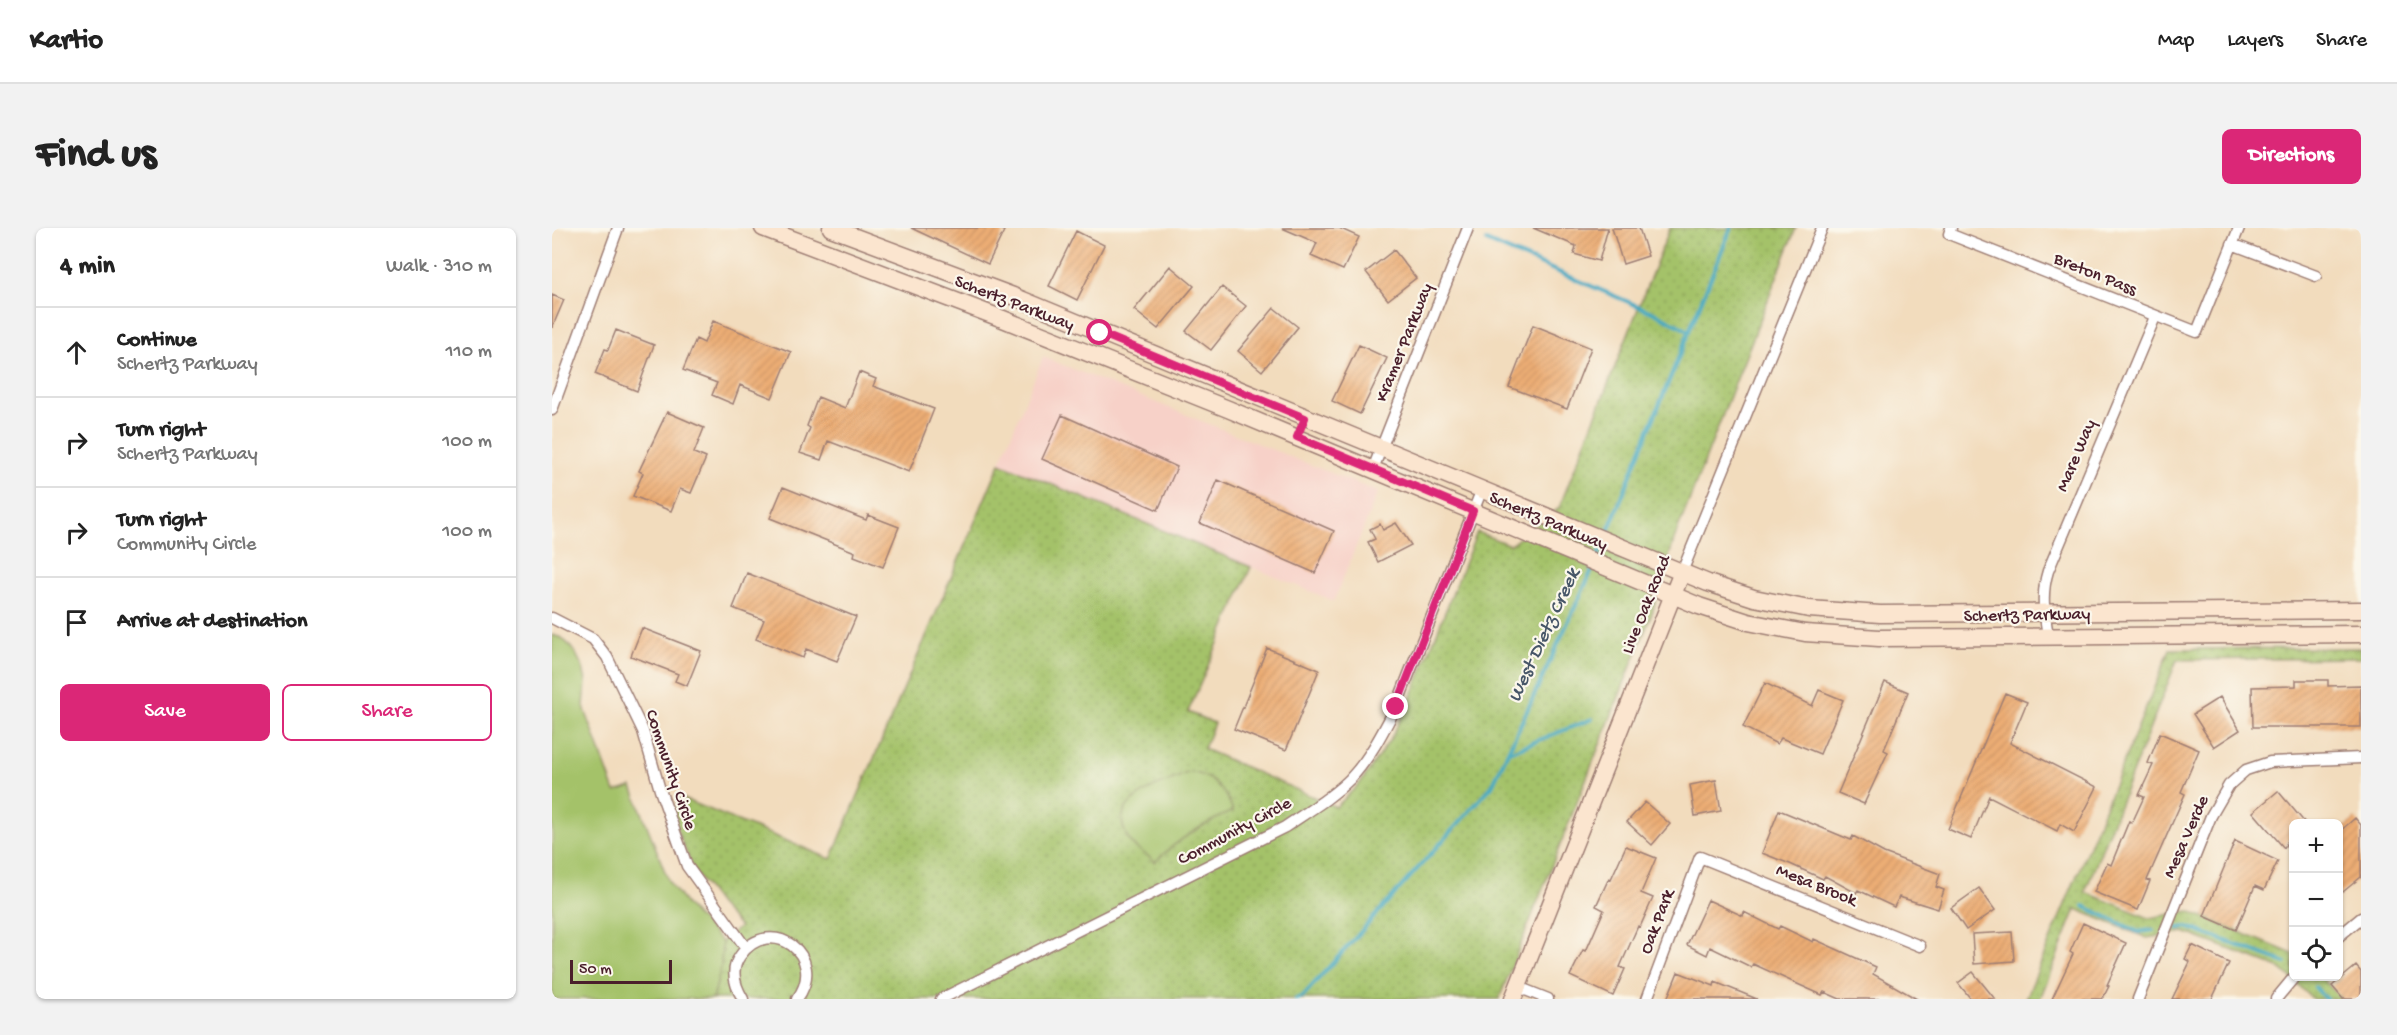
<!DOCTYPE html>
<html lang="en">
<head>
<meta charset="utf-8">
<style>
  :root { --surface:#fff; --page:#f2f2f2; --text:#222; --muted:#767676; --line:#e0e0e0; --accent:#db2777 }
  body { margin:0; font-family:"Gochi Hand",sans-serif; background:var(--page); color:var(--text) }
  .controls { position:absolute; right:18px; bottom:18px; display:grid; overflow:hidden; border-radius:9px; box-shadow:0 2px 4px #0004 }
  .controls button { width:54px; height:54px; display:grid; place-items:center; padding:0; border:0; border-bottom:2px solid var(--line); background:var(--surface); color:var(--text); font:30px sans-serif }
  .scale { position:absolute; left:18px; bottom:15px; width:102px; box-sizing:border-box; padding-left:6px; border:3px solid #4a1f2b; border-top:0; font-size:16px; line-height:21px; white-space:nowrap; color:#4a1f2b; -webkit-text-stroke:4px #fbf7ec; paint-order:stroke }
  .stop { position:absolute; width:18px; height:18px; margin:-14px; border:4px solid #db2777; border-radius:50%; background:#fff }
  .stop.end { background:#db2777; border-color:#fff; box-shadow:0 2px 6px #0008 }
  .list { margin:0; padding:0; list-style:none }
  h2 { display:flex; justify-content:space-between; align-items:center; height:78px; margin:0; padding:0 24px; font-size:26px }
  h2 small { font-size:20px; font-weight:400; color:var(--muted) }
  .list li { display:grid; grid-template-columns:39px 1fr auto; gap:18px; align-items:center; box-sizing:border-box; height:90px; padding:0 24px; border-top:2px solid var(--line) }
  .list b { display:block; font-size:22px; white-space:nowrap }
  .list p { margin:0; font-size:20px; white-space:nowrap; color:var(--muted) }
  .list em { font-size:20px; font-style:normal; color:var(--muted) }
  .actions { display:flex; gap:12px; padding:18px 24px }
  .actions a { flex:1; padding:14px 0; border:2px solid var(--accent); border-radius:9px; text-align:center; font-size:21px; color:var(--accent) }
  .actions .main { background:var(--accent); color:#fff }
  .icon { flex:none; width:33px; height:33px; fill:none; stroke:currentColor; stroke-width:2; stroke-linecap:round; stroke-linejoin:round }
  .map { position:relative; flex:none; width:1809px; height:771px; overflow:hidden; border-radius:9px }
  header { display:flex; align-items:center; gap:36px; box-sizing:border-box; height:84px; padding:0 30px; background:var(--surface); border-bottom:2px solid var(--line) }
  header strong { font-size:28px }
  nav { display:flex; gap:33px; margin-inline-start:auto; font-size:21px }
  .intro { display:flex; align-items:center; justify-content:space-between; box-sizing:border-box; height:144px; padding:0 36px }
  h1 { margin:0; font-size:42px }
  .button { padding:15px 27px; border-radius:9px; background:var(--accent); color:#fff; font-size:21px; font-weight:700 }
  main { display:flex; gap:36px; padding:0 36px }
  aside { flex:1; background:var(--surface); border-radius:9px; box-shadow:0 2px 4px #0004 }
  .map>svg:first-child { display:block }
  .built { fill:#f7d1c8 }
  .park { fill:url(#park-dots); stroke:#77704a; stroke-width:1.5 }
  .garden { fill:#a4c269; stroke:#77704a; stroke-width:1.5 }
  .lines { fill:none; stroke-linecap:round; stroke-linejoin:round }
  .stream { stroke:#43a8c3; stroke-width:4 }
  .building { fill:url(#building-hatch) }
  .street-casing { stroke:#9e7e74; stroke-width:13 }
  .secondary-casing { stroke:#9e7e74; stroke-width:19 }
  .street { stroke:#fff; stroke-width:10 }
  .secondary { stroke:#fbe5cf; stroke-width:16 }
  .route { stroke:#db2777; stroke-width:8 }
  .labels { text-anchor:middle; dominant-baseline:central; stroke-width:4.5; stroke-linejoin:round; paint-order:stroke }
  .street-label { font-size:18px; fill:#4a1f2b; stroke:#fbf7ec }
  .water-label { font-size:20px; font-style:italic; fill:#475668; stroke:#fbf7ec }
</style>
</head>
<body>
<header>
<strong>Kartio</strong>
<nav><a>Map</a><a>Layers</a><a>Share</a></nav>
</header>
<div class="intro"><h1>Find us</h1><a class="button">Directions</a></div>
<main>
<aside>
<h2>4 min<small>Walk · 310 m</small></h2>
<ul class="list">
<li><svg class="icon" aria-label="ahead" viewBox="0 0 24 24"><path d="M12 20V5M6 11l6-6 6 6"/></svg><div><b>Continue</b><p>Schertz Parkway</p></div><em>110 m</em></li>
<li><svg class="icon" aria-label="right" viewBox="0 0 24 24"><path d="M7 20v-9h11M14 6l5 5-5 5"/></svg><div><b>Turn right</b><p>Schertz Parkway</p></div><em>100 m</em></li>
<li><svg class="icon" aria-label="right" viewBox="0 0 24 24"><path d="M7 20v-9h11M14 6l5 5-5 5"/></svg><div><b>Turn right</b><p>Community Circle</p></div><em>100 m</em></li>
<li><svg class="icon" aria-label="arrive" viewBox="0 0 24 24"><path d="M6 21V4h12l-3 4 3 4H6"/></svg><div><b>Arrive at destination</b></div></li>
</ul>
<div class="actions"><a class="main">Save</a><a>Share</a></div>
</aside>
<div class="map">
<svg width="1809" height="771" viewBox="0 0 1809 771">
  <defs>
    <pattern id="park-dots" width="8" height="8" patternUnits="userSpaceOnUse" patternTransform="scale(1.5)"><rect width="8" height="8" fill="#a4c269"/><path d="M2 2h.1M6 6h.1" fill="none" stroke="#8fa65b" stroke-width="1.8" stroke-linecap="round"/></pattern>
    <pattern id="building-hatch" width="6" height="6" patternUnits="userSpaceOnUse" patternTransform="scale(1.5)"><rect width="6" height="6" fill="#ecad75"/><path d="M-1 1l2-2M0 6l6-6M5 7l2-2" fill="none" stroke="#cc9465"/></pattern>
  </defs>
  <rect width="100%" height="100%" fill="#fbf7ec"/>
  <filter id="ink" filterUnits="userSpaceOnUse"><feTurbulence type="fractalNoise" baseFrequency=".0167" numOctaves="2"/><feDisplacementMap in="SourceGraphic" scale="12" xChannelSelector="R" yChannelSelector="G"/><feConvolveMatrix kernelMatrix="1 2 1 2 8 2 1 2 1" color-interpolation-filters="sRGB"/></filter>
  <filter id="wash" filterUnits="userSpaceOnUse"><feTurbulence type="fractalNoise" baseFrequency=".008" numOctaves="4" result="noise"/><feDisplacementMap in="SourceGraphic" scale="24" xChannelSelector="R" yChannelSelector="G"/><feGaussianBlur stdDeviation="1.35" result="paint"/><feColorMatrix in="noise" values="0 0 0 0 0 0 0 0 0 0 0 0 0 0 0 0 0 1.4 0 .05"/><feComposite in="paint" operator="in"/></filter>
  <g filter="url(#wash)">
    <rect width="100%" height="100%" fill="#f2dcbd"/>
    <path class="built" d="M491,129L826,264L782,373L448,235Z"/>
    <path class="park" d="M1118,0H1244L1123,309L1100,385L947,771H161L169,739L170,714L188,699L167,677L142,643L120,590L127,569L279,631L448,235L699,339L636,484L662,495L652,521L784,579L809,554L839,510L858,472L925,304L958,317L1007,280Z
      M1809,420V430L1625,432L1533,664L1597,690L1637,683L1741,726L1742,748L1769,749L1789,771H1761L1729,741L1632,704L1595,710L1524,681L1488,771H1474L1618,421Z"/>
    <path class="garden" d="M0,407L10,410L17,417L24,426L31,440L34,453L32,479L63,564L80,559L117,654L136,679L170,714L169,739L161,771H0Z
      M635,545C657,543 675,564 681,583C650,596 626,611 603,634C595,626 584,622 578,613C549,572 609,558 635,545Z"/>
    <g class="lines">
      <path class="stream" d="M934,13L1107,87L1137,103
        M1054,308L1179,0
        M1045,331L1051,315
        M957,524L1040,491
        M1532,678L1586,704L1601,702
        M1626,700L1635,699L1734,735
        M1763,759L1774,771
        M744,771L751,768L940,558L1042,338"/>
    </g>
    <g id="blocks">
      <path class="building" d="M359,0H445L452,3L436,36Z
        M730,0H787L807,9L791,42L759,28L765,15Z
        M981,0H1056L1047,33L1022,26L1024,18Z
        M1060,0H1087L1096,28L1071,36Z
        M524,3L552,17L525,72L497,58Z
        M842,22L864,50L836,72L814,44Z
        M618,38L642,58L606,101L582,82Z
        M670,59L694,78L659,122L634,103Z
        M0,67L12,72L0,100Z
        M722,80L746,99L710,143L686,123Z
        M161,93L239,124L220,170L188,157L181,176L160,167L165,155L131,142L144,111L152,115Z
        M981,97L1039,120L1015,181L957,159Z
        M64,102L102,117L85,163L43,146L53,121L56,122Z
        M807,117L835,130L808,186L780,173Z
        M307,144L324,151L321,158L382,181L357,244L276,213L269,232L248,225L258,200L255,198L266,169L293,180Z
        M115,184L152,200L142,225L154,230L139,265L128,261L119,283L81,268L91,245L87,243Z
        M510,187L625,239L606,282L490,231Z
        M666,252L782,303L763,345L648,295Z
        M231,259L314,292L316,287L347,299L331,339L302,328L303,324L218,290Z
        M844,295L859,317L826,334L816,314L823,311L818,301L828,296L831,302Z
        M195,345L304,389L285,433L254,421L251,430L204,411L212,392L181,380Z
        M90,400L149,423L135,458L123,453L126,446L79,428Z
        M715,420L767,442L734,522L682,501Z
        M1744,452H1776V458L1809,457V499H1701L1700,459L1744,458Z
        M1333,454L1356,464L1332,522L1336,524L1312,576L1286,565Z
        M1213,455L1260,478L1267,462L1291,472L1268,526L1229,510L1225,516L1191,499Z
        M1453,465L1475,474L1458,515L1545,559L1522,604L1508,596L1505,603L1437,568L1419,611L1396,601Z
        M1668,469L1688,502L1662,519L1641,486Z
        M1608,505L1647,522L1629,564L1633,566L1595,652L1598,653L1586,682L1542,664L1555,635L1559,637L1577,593L1580,595L1592,569L1587,567L1601,537L1596,535Z
        M1164,552L1169,583L1143,588L1138,557Z
        M1726,563L1754,596H1742V616L1737,610L1732,620L1701,584Z
        M1093,574L1118,596L1100,617L1075,594Z
        M1227,582L1299,612L1301,608L1332,625L1388,646L1384,659L1392,662L1386,681L1347,669L1342,679L1306,662L1304,665L1273,648L1271,651L1238,636L1210,625Z
        M1803,590L1809,597V649L1786,668V605Z
        M1683,613L1726,633L1712,662L1703,658L1684,702L1652,688Z
        M1074,618L1104,630L1089,665L1101,670L1088,699L1086,698L1068,739L1073,741L1061,768L1018,748L1031,722L1034,723L1052,682L1044,678L1057,650L1059,651Z
        M1427,660L1443,682L1414,702L1399,680Z
        M1156,672L1191,688L1192,684L1226,701L1228,698L1261,714L1262,711L1324,739L1321,746L1365,771H1288L1272,764L1270,767L1201,736L1199,739L1158,719L1155,727L1135,717Z
        M1531,695L1574,715L1555,757L1557,758L1552,768L1549,771H1500L1521,726L1518,724Z
        M1460,704L1462,733L1422,736L1420,706Z
        M1640,717L1677,735L1660,771H1620L1638,734L1633,731Z
        M1804,738L1809,744V771H1791L1780,758Z
        M1126,744L1162,758L1163,754L1205,771H1115Z
        M1421,744L1443,771H1419L1406,755Z"/>
    </g>
  </g>
  <g filter="url(#ink)">
    <use href="#blocks" fill-opacity="0" stroke="#9e7e74" stroke-width="1.5"/>
    <g class="lines">
      <defs>
        <path id="street" d="M1399,0L1397,6L1645,104L1687,0
          M1680,16L1764,48
          M0,182L66,0
          M821,241L916,0
          M1130,344L1270,0
          M0,390L41,411L55,429L91,503L108,562L135,638L194,720
          M1496,407C1492,385 1489,365 1496,343L1603,89
          M1786,709L1809,690
          M966,759L996,771
          M191,771C183,758 178,742 188,728C218,685 277,728 245,771
          M389,771L733,599C755,584 779,570 798,551C817,531 831,504 844,479L930,261
          M1095,771L1148,629L1368,718
          M1586,771L1659,588L1677,557L1694,542L1718,534L1809,530
          M1724,771L1743,748"/>
        <path id="secondary" d="M211,0L451,91L676,181L1147,378L1196,394L1253,405L1327,410L1809,406
          M279,0L461,68L1156,355L1202,370L1257,381L1328,386L1809,382
          M961,771L1130,344"/>
      </defs>
      <use href="#street" class="street-casing"/>
      <use href="#secondary" class="secondary-casing"/>
      <use href="#street" class="street"/>
      <use href="#secondary" class="secondary"/>
    </g>
  </g>
  <g class="lines" filter="url(#ink)">
    <path class="route" d="M548,105L753,190L745,209L921,283L844,479"/>
  </g>
  <g class="labels">
    <g class="street-label">
      <text transform="translate(1543 47) rotate(22)">Breton Pass</text>
      <text transform="translate(462 76) rotate(21)">Schertz Parkway</text>
      <text transform="translate(853 115) rotate(-68)">Kramer Parkway</text>
      <text transform="translate(1525 228) rotate(-67)">Mare Way</text>
      <text transform="translate(996 294) rotate(23)">Schertz Parkway</text>
      <text transform="translate(1095 377) rotate(-68)">Live Oak Road</text>
      <text transform="translate(1475 388) rotate(-1)">Schertz Parkway</text>
      <text transform="translate(118 542) rotate(71)">Community Circle</text>
      <text transform="translate(683 604) rotate(-28)">Community Circle</text>
      <text transform="translate(1635 609) rotate(-66)">Mesa Verde</text>
      <text transform="translate(1264 658) rotate(22)">Mesa Brook</text>
      <text transform="translate(1106 694) rotate(-69)">Oak Park</text>
    </g>
    <g class="water-label">
      <text transform="translate(993 408) rotate(-65)">West Dietz Creek</text>
    </g>
  </g>
</svg>
<div class="controls">
<button>+</button>
<button>−</button>
<button><svg class="icon" aria-label="locate" viewBox="0 0 24 24"><circle cx="12" cy="12" r="6"/><path d="M12 2v4M12 18v4M2 12h4M18 12h4"/></svg></button>
</div>
<div class="scale">50 m</div>
<div class="stop" style="left:548px;top:105px"></div>
<div class="stop end" style="left:844px;top:479px"></div>
</div>
</main>
</body>
</html>
